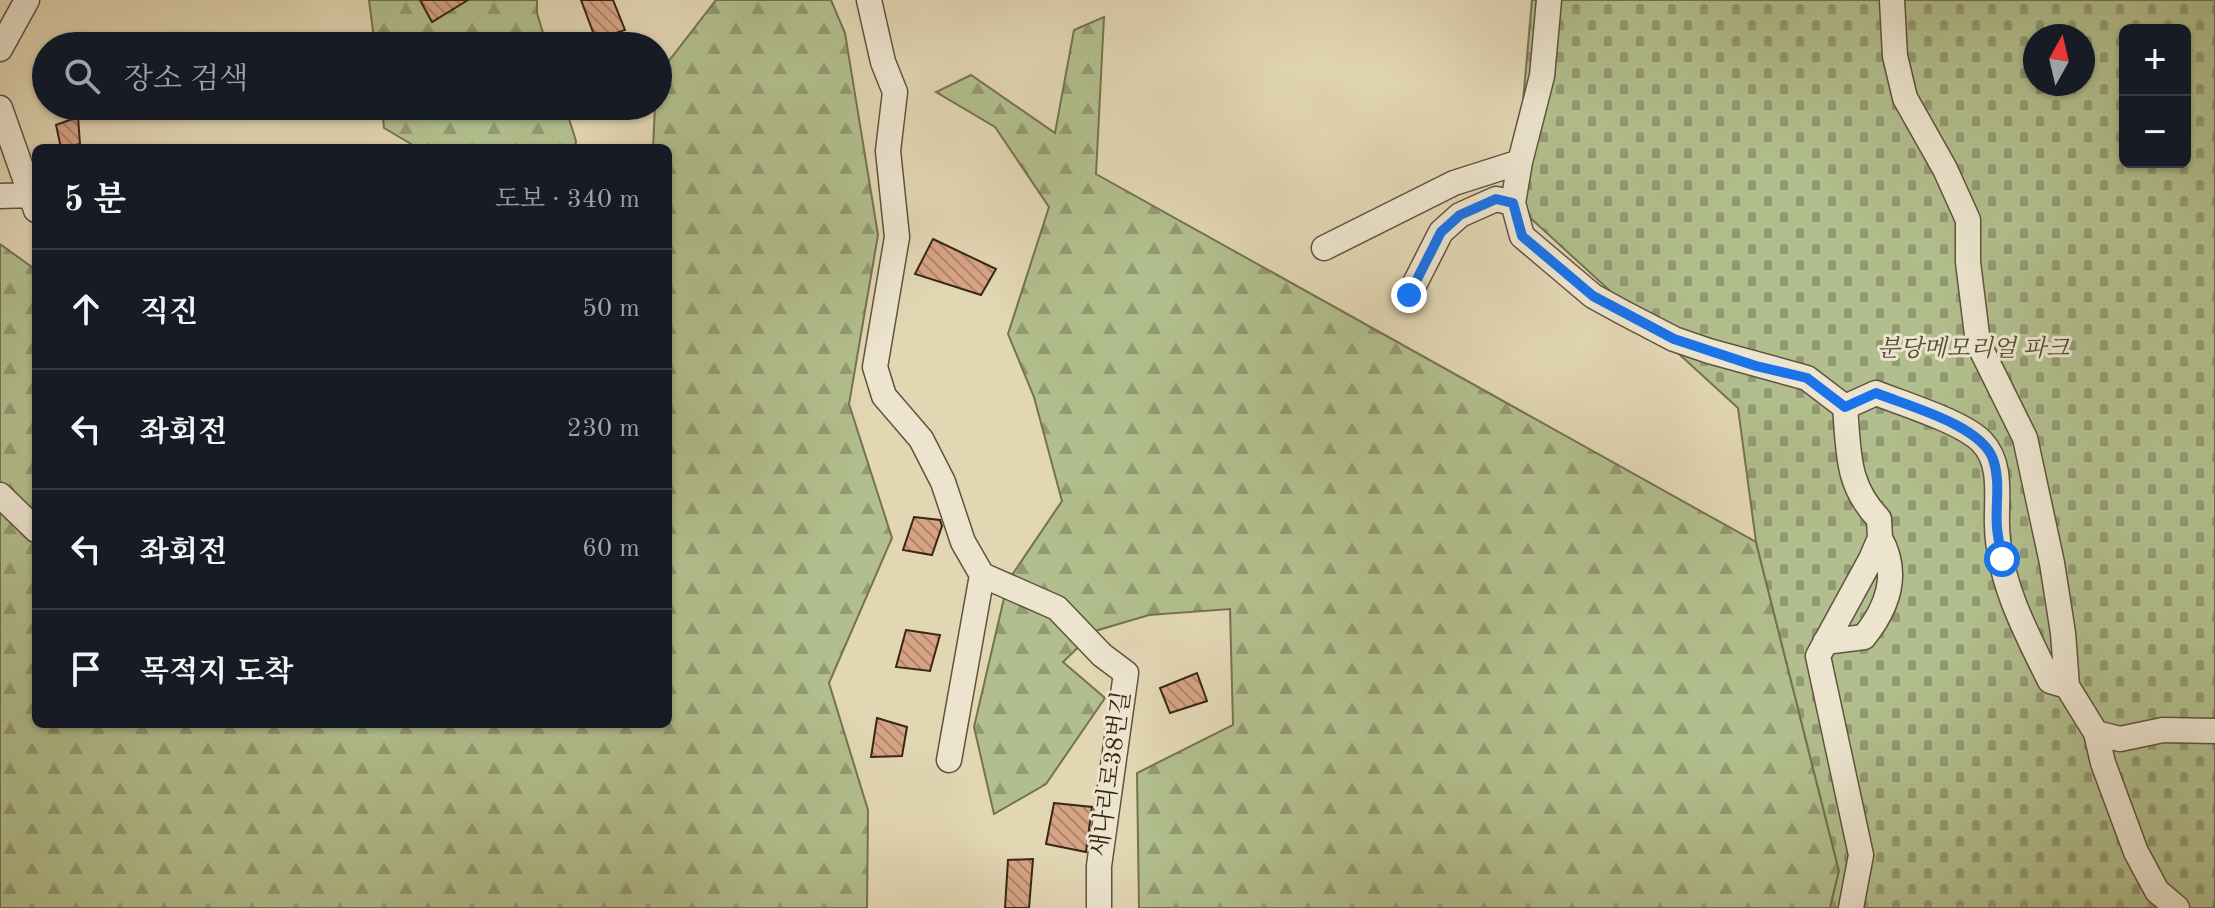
<!DOCTYPE html>
<html lang="ko">
<head>
<meta charset="utf-8">
<style>
  :root { --surface:#171b24; --page:#20242c; --text:#f1f3f6; --muted:#9ea1a6; --line:#363941 }
  body { margin:0; font-family:"Old Standard TT","Noto Serif KR",serif; background:var(--page); color:var(--text) }
  .controls { position:absolute; right:24px; top:24px; display:grid; overflow:hidden; border-radius:12px; box-shadow:0 2px 6px #0004 }
  .controls button { width:72px; height:72px; display:grid; place-items:center; padding:0; border:0; border-bottom:2px solid var(--line); background:var(--surface); color:var(--text); font:40px sans-serif }
  .compass { position:absolute; left:2023px; top:24px; width:72px; height:72px; border-radius:50%; background:var(--surface); box-shadow:0 2px 6px #0004; rotate:8deg }
  .stop { position:absolute; width:24px; height:24px; margin:-18px; border:6px solid #1a73e8; border-radius:50%; background:#fff }
  .stop.end { background:#1a73e8; border-color:#fff; box-shadow:0 2px 8px #0008 }
  .list { margin:0; padding:0; list-style:none }
  h2 { display:flex; justify-content:space-between; align-items:center; height:104px; margin:0; padding:0 32px; font-size:34px }
  h2 small { font-size:26px; font-weight:400; color:var(--muted) }
  .list li { display:grid; grid-template-columns:52px 1fr auto; gap:24px; align-items:center; box-sizing:border-box; height:120px; padding:0 32px; border-top:2px solid var(--line) }
  .list b { display:block; font-size:30px; white-space:nowrap }
  .list em { font-size:26px; font-style:normal; color:var(--muted) }
  .icon { flex:none; width:44px; height:44px; fill:none; stroke:currentColor; stroke-width:2; stroke-linecap:round; stroke-linejoin:round }
  .map { position:relative; flex:none; width:2215px; height:908px; overflow:hidden }
  .search { position:absolute; background:var(--surface); box-shadow:0 2px 6px #0004; left:32px; top:32px; width:640px; height:88px; display:flex; align-items:center; gap:20px; box-sizing:border-box; padding:0 28px; border-radius:44px; color:var(--muted); font-size:30px }
  .panel { position:absolute; background:var(--surface); box-shadow:0 2px 6px #0004; left:32px; top:144px; width:640px; height:584px; border-radius:12px }
  .map>svg:first-child { display:block }
  .forest { fill:url(#forest-firs); stroke:#757252; stroke-width:2 }
  .cemetery { fill:url(#cemetery-stones); stroke:#757252; stroke-width:2; fill-rule:evenodd }
  .building { fill:url(#building-back-hatch); stroke:#382616; stroke-width:2 }
  .lines { fill:none; stroke-linecap:round; stroke-linejoin:round }
  .minor-casing { stroke:#62523d; stroke-width:27 }
  .minor { stroke:#ece4ce; stroke-width:24 }
  .route { stroke:#1a73e8; stroke-width:10 }
  .labels { text-anchor:middle; dominant-baseline:central; stroke-width:6; stroke-linejoin:round; paint-order:stroke }
  .park-label { font-size:24px; font-style:italic; fill:#564c34; stroke:#ece4ce }
  .street-label { font-size:24px; fill:#382616; stroke:#ece4ce }
</style>
</head>
<body>
<div class="map">
<svg width="2215" height="908" viewBox="0 0 2215 908">
  <defs>
    <pattern id="forest-firs" width="22" height="20" patternUnits="userSpaceOnUse" patternTransform="scale(2)"><rect width="22" height="20" fill="#b2be8d"/><path d="M5 1l3.5 6h-7zM16 11l3.5 6h-7z" fill="#929a72"/></pattern>
    <pattern id="cemetery-stones" width="16" height="16" patternUnits="userSpaceOnUse" patternTransform="scale(2)"><rect width="16" height="16" fill="#b2be8d"/><path d="M2 7V4a2 2 0 0 1 4 0v3zM10 15v-3a2 2 0 0 1 4 0v3z" fill="#929a72"/></pattern>
    <pattern id="building-back-hatch" width="6" height="6" patternUnits="userSpaceOnUse" patternTransform="scale(2)"><rect width="6" height="6" fill="#d6a385"/><path d="M-1 5l2 2M0 0l6 6M5-1l2 2" fill="none" stroke="#af856c"/></pattern>
  </defs>
  <rect width="100%" height="100%" fill="#e2d6b3"/>
  <filter id="stains"><feTurbulence type="fractalNoise" baseFrequency=".0025" numOctaves="4"/><feColorMatrix values="0 0 0 0 .2 0 0 0 0 .09 0 0 0 0 .02 0 0 0 .5 -.17"/></filter>
  <radialGradient id="worn" r=".72"><stop offset=".6" stop-color="#630" stop-opacity="0"/><stop offset="1" stop-color="#630" stop-opacity=".3"/></radialGradient>
  <path class="forest" d="M369,0H537V13L547,46H375Z
    M716,0H831L845,33L878,235L849,404L892,538L829,683L868,810L867,908H0V244L36,270V724H668V148H653L655,106H658V75Z
    M1104,17L1096,174L1756,542L1839,871L1830,908H1139L1137,773L1233,725L1230,609L1149,615L1095,631L1063,662L1105,698L1046,784L994,814L974,727L1008,581L1062,501L1034,397L1008,334L1049,207L995,127L936,92L971,75L1055,133L1074,30Z
    M382,106H565L576,141L575,148H418L384,128Z"/>
  <path class="cemetery" d="M1532,0H2215V908H1830L1839,871L1756,542L1738,408L1514,203ZM2125,30H2185V162H2125ZM2035,36H2083V84H2035Z"/>
  <path class="building" d="M420,0H468L432,22Z
    M581,0H613L625,30L596,40Z
    M78,117L80,144L61,148L56,125Z
    M933,239L996,269L981,295L915,274Z
    M914,517L940,520L942,526L932,555L903,550Z
    M906,630L940,635L930,671L896,667Z
    M1197,673L1207,701L1170,713L1160,688Z
    M877,718L907,727L902,756L871,757Z
    M1054,803L1092,807L1086,852L1046,844Z
    M1033,859L1029,908H1005L1008,860Z"/>
  <g class="lines">
    <defs>
      <path id="minor" d="M869,0L883,62L895,92L888,151L897,237L875,367L884,396L921,439L943,482L963,542L982,575L1057,608L1102,655L1126,673L1099,866V908
        M1549,0L1542,76L1520,162L1513,203L1522,236L1593,296L1624,313L1674,339L1709,351L1807,378L1845,407L1876,393C1903,404 1963,422 1982,442C2003,464 1996,498 1997,525C1998,580 2026,633 2050,681L2067,686
        M1892,0L1895,56L1905,98L1945,169L1968,220V262L1978,343L2025,438L2052,563L2063,633L2067,686L2096,733L2103,763L2136,852L2157,891L2177,908
        M0,49L27,0
        M0,108L36,210
        M0,196L31,195
        M1324,248L1454,183L1520,162
        M1409,295L1441,232L1460,215L1496,199L1513,203
        M1845,407C1849,452 1846,485 1879,519L1880,538L1871,559L1818,656L1861,855L1851,908
        M0,495L36,530
        M1825,642L1864,637C1888,607 1900,574 1880,538
        M2096,733L2120,739L2163,730L2215,731
        M949,760L982,575"/>
    </defs>
    <use href="#minor" class="minor-casing"/>
    <use href="#minor" class="minor"/>
  </g>
  <g class="lines">
    <path class="route" d="M1409,295L1441,232L1460,215L1496,199L1513,203L1522,236L1593,296L1674,339L1756,366L1807,378L1845,407L1876,393C1908,406 1981,425 1993,459C2001,482 1995,505 1997,528C1998,538 2000,548 2002,559"/>
  </g>
  <g class="labels">
    <g class="park-label">
      <text x="1973" y="350">분당메모리얼 파크</text>
    </g>
    <g class="street-label">
      <text transform="translate(1112 774) rotate(-82)">새나리로38번길</text>
    </g>
  </g>
  <rect width="100%" height="100%" filter="url(#stains)"/>
  <rect width="100%" height="100%" fill="url(#worn)"/>
</svg>
<div class="controls">
<button>+</button>
<button>−</button>
</div>
<svg class="compass" viewBox="-18 -18 36 36"><path d="M0-13l5 13h-10z" fill="#e53935"/><path d="M0 13l5-13h-10z" fill="#9ea1a6"/></svg>
<div class="stop" style="left:2002px;top:559px"></div>
<div class="stop end" style="left:1409px;top:295px"></div>
<div class="search"><svg class="icon" aria-label="search" viewBox="0 0 24 24"><circle cx="10" cy="10" r="6"/><path d="M15 15l6 6"/></svg>장소 검색</div>
<section class="panel">
<h2>5 분<small>도보 · 340 m</small></h2>
<ul class="list">
<li><svg class="icon" aria-label="ahead" viewBox="0 0 24 24"><path d="M12 20V5M6 11l6-6 6 6"/></svg><div><b>직진</b></div><em>50 m</em></li>
<li><svg class="icon" aria-label="left" viewBox="0 0 24 24"><path d="M17 20v-9H6M10 6l-5 5 5 5"/></svg><div><b>좌회전</b></div><em>230 m</em></li>
<li><svg class="icon" aria-label="left" viewBox="0 0 24 24"><path d="M17 20v-9H6M10 6l-5 5 5 5"/></svg><div><b>좌회전</b></div><em>60 m</em></li>
<li><svg class="icon" aria-label="arrive" viewBox="0 0 24 24"><path d="M6 21V4h12l-3 4 3 4H6"/></svg><div><b>목적지 도착</b></div></li>
</ul>
</section>
</div>
</body>
</html>
